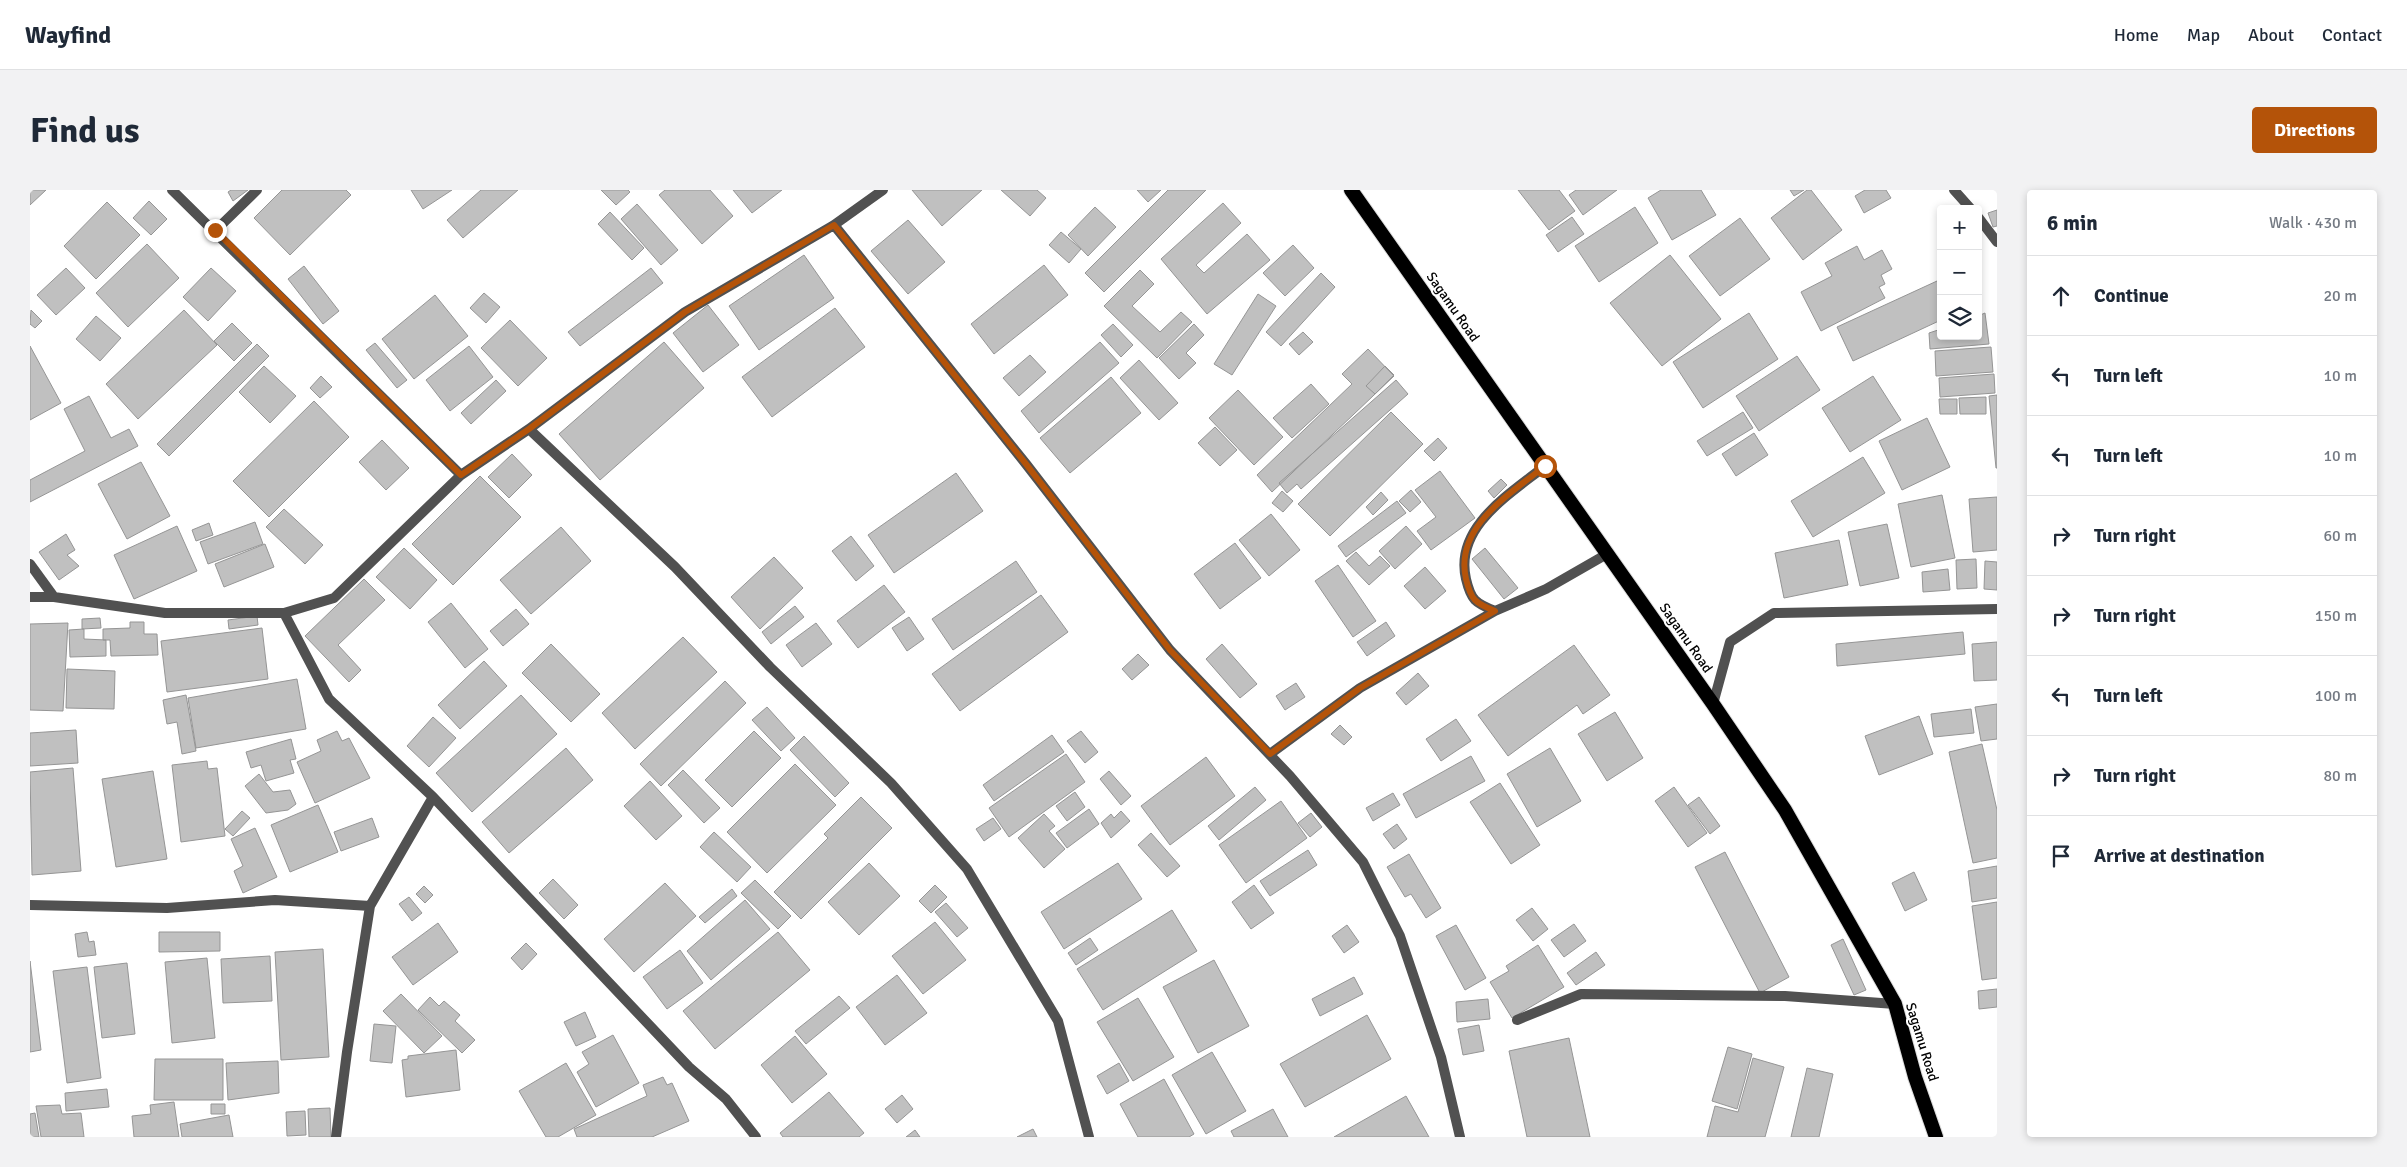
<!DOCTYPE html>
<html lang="en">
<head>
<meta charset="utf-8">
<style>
  :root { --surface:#fff; --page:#f2f2f3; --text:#1f2937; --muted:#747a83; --line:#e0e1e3; --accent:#b45309 }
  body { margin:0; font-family:Signika,sans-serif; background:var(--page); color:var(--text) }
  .controls { position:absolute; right:15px; top:15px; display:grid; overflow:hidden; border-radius:5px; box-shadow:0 2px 8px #0003 }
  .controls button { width:45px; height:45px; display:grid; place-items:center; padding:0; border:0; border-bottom:1px solid var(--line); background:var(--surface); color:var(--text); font:25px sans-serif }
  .stop { position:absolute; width:15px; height:15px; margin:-11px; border:4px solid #b45309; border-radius:50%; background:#fff }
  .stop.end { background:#b45309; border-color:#fff; box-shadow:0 1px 5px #0008 }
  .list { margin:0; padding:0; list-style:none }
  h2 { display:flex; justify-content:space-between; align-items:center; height:65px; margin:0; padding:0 20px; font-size:21px }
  h2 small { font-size:16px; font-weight:400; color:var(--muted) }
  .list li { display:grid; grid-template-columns:32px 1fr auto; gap:15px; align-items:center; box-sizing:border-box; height:80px; padding:0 20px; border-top:1px solid var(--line) }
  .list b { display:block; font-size:19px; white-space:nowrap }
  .list em { font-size:16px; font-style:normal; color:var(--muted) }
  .icon { flex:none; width:28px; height:28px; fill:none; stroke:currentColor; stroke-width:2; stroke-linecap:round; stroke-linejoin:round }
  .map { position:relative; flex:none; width:1967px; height:947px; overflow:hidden; border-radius:5px }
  header { display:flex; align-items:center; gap:30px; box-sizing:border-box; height:70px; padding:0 25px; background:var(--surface); border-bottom:1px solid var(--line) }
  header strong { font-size:24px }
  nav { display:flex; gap:28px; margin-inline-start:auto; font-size:18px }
  .intro { display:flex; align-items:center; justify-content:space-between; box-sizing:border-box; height:120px; padding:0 30px }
  h1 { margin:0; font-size:35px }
  .button { padding:12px 22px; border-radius:5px; background:var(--accent); color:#fff; font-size:18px; font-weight:700 }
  main { display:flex; gap:30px; padding:0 30px }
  aside { flex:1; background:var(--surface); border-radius:5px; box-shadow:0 2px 8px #0003 }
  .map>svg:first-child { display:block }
  .building { fill:#c0c0c0; stroke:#959595 }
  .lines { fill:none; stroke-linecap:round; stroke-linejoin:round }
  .trunk-casing { stroke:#dbdbdb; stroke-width:16 }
  .service { stroke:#515151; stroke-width:10 }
  .minor { stroke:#515151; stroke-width:10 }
  .trunk { stroke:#000; stroke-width:14 }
  .route { stroke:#b45309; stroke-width:6 }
  .labels { text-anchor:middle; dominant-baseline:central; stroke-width:4; stroke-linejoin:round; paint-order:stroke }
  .street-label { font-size:14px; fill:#000; stroke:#fff }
</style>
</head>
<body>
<header>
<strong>Wayfind</strong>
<nav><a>Home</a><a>Map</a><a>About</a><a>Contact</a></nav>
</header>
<div class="intro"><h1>Find us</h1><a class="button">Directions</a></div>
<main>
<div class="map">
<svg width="1967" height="947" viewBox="0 0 1967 947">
  <rect width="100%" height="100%" fill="#fff"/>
  <path class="building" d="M0,0H16L0,15Z
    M201,0H218L203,11L198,2Z
    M252,0H316L321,5L260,65L224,28Z
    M381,0H422L393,19Z
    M451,0H488L433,48L417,30Z
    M571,0H598L600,2L586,15Z
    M635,0H680L703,26L672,54L629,5Z
    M703,0H752L722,23Z
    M882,0H952L912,36Z
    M971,0H1007L1016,8L1000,26Z
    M1107,0H1131L1118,12Z
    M1138,0H1176L1074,102L1055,83Z
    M1488,0H1529L1545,21L1519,40Z
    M1546,0H1587L1553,25L1539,5Z
    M1631,0H1671L1686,25L1642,50L1618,8Z
    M1760,0H1774L1764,6Z
    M1777,0H1781L1812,40L1773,70L1741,28Z
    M1835,0H1856L1861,8L1834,23L1825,6Z
    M119,11L137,29L121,45L103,28Z
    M77,12L110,45L66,89L34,56Z
    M1193,13L1211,33L1166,75L1174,83L1217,44L1240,70L1177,124L1131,69Z
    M607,14L648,60L631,75L591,29Z
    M1065,17L1086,37L1058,66L1038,45Z
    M1605,17L1628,53L1569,92L1545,56Z
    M1967,20V36L1963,37L1958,23Z
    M580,22L614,58L602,70L568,34Z
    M1542,27L1554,44L1528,62L1516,45Z
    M1710,28L1740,69L1690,106L1659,66Z
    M878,30L915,72L878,104L841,61Z
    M1031,42L1051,59L1039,73L1019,55Z
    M117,54L149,88L98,137L66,103Z
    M1263,55L1284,78L1255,106L1233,83Z
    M1827,56L1834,70L1852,60L1862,79L1851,85L1855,94L1849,97L1855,108L1791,141L1771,102L1802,86L1795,73Z
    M774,65L804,108L729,160L699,116Z
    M1640,65L1691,129L1632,176L1580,113Z
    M1014,75L1038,105L964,164L941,134Z
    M274,76L309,121L293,134L258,89Z
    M36,78L55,98L26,125L7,105Z
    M181,78L206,101L178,131L153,107Z
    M621,78L633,93L550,156L538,142Z
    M1110,80L1124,94L1102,116L1130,142L1151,122L1162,132L1127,168L1074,116Z
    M1291,83L1305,97L1251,156L1236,142Z
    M1907,91L1911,99V130L1823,171L1807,137Z
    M454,103L470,117L456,133L440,118Z
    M1228,104L1246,116L1202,185L1184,174Z
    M405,105L438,146L384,189L352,149Z
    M678,115L709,155L673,182L643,143Z
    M805,118L835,157L742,227L712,187Z
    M1,120L12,131L5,138L0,134Z
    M154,120L187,155L108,229L76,194Z
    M1719,123L1748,169L1673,218L1643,172Z
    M1955,123L1959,154L1900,159L1899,143L1911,139V146H1948V126Z
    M66,126L91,148L70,171L46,149Z
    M480,130L517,168L488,196L451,158Z
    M202,133L222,153L204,171L184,151Z
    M1083,134L1103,155L1091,167L1071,145Z
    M1164,134L1174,145L1156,163L1166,173L1149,189L1129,168Z
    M1273,142L1283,152L1269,165L1259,154Z
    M634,152L674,198L570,290L529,244Z
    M1070,152L1089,173L1009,243L991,221Z
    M345,153L377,190L367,198L336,160Z
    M227,154L239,166L139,266L127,254Z
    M0,156L31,213L0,230Z
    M439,156L463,187L420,221L396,190Z
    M1961,157L1963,182L1906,186L1905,161Z
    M1338,159L1364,186L1242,302L1227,285L1322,194L1312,184Z
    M1000,165L1016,182L989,206L973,188Z
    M1767,166L1790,200L1729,241L1706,206Z
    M1109,170L1148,213L1129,230L1090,188Z
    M234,176L266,206L240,233L209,202Z
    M1355,176L1364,185L1345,204L1336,196Z
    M1964,184L1965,203L1910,207L1909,188Z
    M291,186L302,197L290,208L280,198Z
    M1843,186L1871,230L1820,262L1792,218Z
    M1081,187L1111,223L1040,283L1010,248Z
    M466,190L476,201L441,234L431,223Z
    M1366,190L1378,204L1271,299L1267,294L1257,303L1249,293Z
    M1281,194L1299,214L1262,248L1243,228Z
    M1208,200L1253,247L1224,275L1179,228Z
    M1967,205V278H1966L1959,206Z
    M59,206L81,248L99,239L108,256L0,312V290L55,261L34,219Z
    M1956,207V224H1930L1929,208Z
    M1909,209H1927V224H1910Z
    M284,211L319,247L239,327L203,291Z
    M1361,222L1393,254L1300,346L1268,314Z
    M1713,222L1723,238L1677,266L1667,251Z
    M1897,228L1920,277L1872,300L1849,251Z
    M1185,237L1207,260L1190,276L1168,253Z
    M1724,243L1738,265L1706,286L1692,264Z
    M1408,248L1417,258L1404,271L1394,261Z
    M352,250L379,278L356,300L329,272Z
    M482,264L502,285L479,308L458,287Z
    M1833,267L1855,303L1783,347L1761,311Z
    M111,272L140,326L97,349L68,294Z
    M1410,281L1445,328L1401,360L1387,341L1406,327L1385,300Z
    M926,283L953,321L864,383L838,345Z
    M450,286L491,327L423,395L382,354Z
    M1471,289L1477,295L1464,308L1458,301Z
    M1381,300L1391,312L1380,322L1369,311Z
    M1252,301L1263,311L1253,322L1242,313Z
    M1351,302L1358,310L1343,325L1336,317Z
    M1912,305L1925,368L1881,377L1868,314Z
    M1967,307V360L1943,362L1939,309Z
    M1367,311L1376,323L1316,367L1308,356Z
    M254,319L293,355L275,374L236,337Z
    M1241,324L1270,360L1239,386L1209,350Z
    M225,332L233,354L178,374L170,352Z
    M179,333L183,345L166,351L162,340Z
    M1857,334L1869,388L1830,396L1818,342Z
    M147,336L167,381L104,409L84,365Z
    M1376,336L1392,354L1365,379L1349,361Z
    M531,337L561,371L501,424L470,390Z
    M36,344L45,360L37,365L49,376L29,390L9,362Z
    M821,346L844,376L826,391L802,361Z
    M1809,350L1818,395L1754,408L1745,363Z
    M1205,353L1231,388L1190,419L1164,384Z
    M235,354L244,377L194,397L185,374Z
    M374,358L407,390L380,419L346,387Z
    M1455,358L1488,398L1474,409L1442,369Z
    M1326,362L1339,376L1350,366L1360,376L1339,395L1316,371Z
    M744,367L773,398L730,439L701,407Z
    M1946,369L1947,398L1927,399L1926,370Z
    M986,371L1007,402L923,460L902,429Z
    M1955,371L1967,372V400L1954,399Z
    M1308,375L1346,431L1323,447L1285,391Z
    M1395,377L1416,401L1395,419L1374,396Z
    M1918,379L1920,400L1893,402L1892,382Z
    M334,389L355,410L308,455L331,480L319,492L275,446Z
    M854,395L875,422L828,458L807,431Z
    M1011,405L1038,442L930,521L902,484Z
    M421,413L458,459L435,478L398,432Z
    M765,416L774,427L741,454L732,442Z
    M486,419L499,434L473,456L460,441Z
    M227,426L228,435L199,439L198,430Z
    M879,427L894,449L877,461L862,438Z
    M70,428L71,438L52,439V429Z
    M100,432H114V444H127L128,465L81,466L80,450H73V439L100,438Z
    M1356,432L1365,446L1337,466L1327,452Z
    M38,433L33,521L0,520V434Z
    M786,433L802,454L772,477L756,455Z
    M232,438L238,489L137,502L131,451Z
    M54,439V449L76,450V466L40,467L39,440Z
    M1933,442L1935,464L1807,476L1806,454Z
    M653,447L687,482L605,559L572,523Z
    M1967,452V490L1944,491L1942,454Z
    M521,454L570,504L541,532L492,483Z
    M1192,454L1227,494L1210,508L1176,469Z
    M1544,455L1580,505L1553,524L1547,515L1478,566L1448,525Z
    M1108,464L1119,475L1102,490L1092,479Z
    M454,471L477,496L430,539L408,515Z
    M37,479L85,481L84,519L36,518Z
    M1388,483L1399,496L1376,515L1366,503Z
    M267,489L276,539L166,558L158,508Z
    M695,491L716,513L631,596L610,574Z
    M1266,493L1275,507L1255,520L1246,506Z
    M156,505L166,561L152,564L147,532L137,534L133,510Z
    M491,505L527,544L442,622L406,583Z
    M1967,514V549L1951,551L1945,517Z
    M737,517L765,548L751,561L722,530Z
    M1941,519L1944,543L1904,547L1901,524Z
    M1585,522L1613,568L1577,591L1548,544Z
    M1889,526L1903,564L1849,585L1835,546Z
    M403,527L426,548L399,577L377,556Z
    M1426,529L1441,551L1411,571L1396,549Z
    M1310,535L1322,547L1314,555L1301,544Z
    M46,540L48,573L0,576V543Z
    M307,541L312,551L319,548L340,588L285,613L267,572L291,561L287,550Z
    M724,541L751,568L702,617L675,590Z
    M1051,541L1068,562L1055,573L1037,551Z
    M1022,545L1034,562L964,611L953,595Z
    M774,546L819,593L805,607L760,560Z
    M261,549L266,569L260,570L264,583L236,591L231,575L221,578L216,562Z
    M1952,554L1967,620V668L1943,673L1919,562Z
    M536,558L563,590L479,663L452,632Z
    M1520,558L1551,611L1507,637L1477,584Z
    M1036,564L1055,592L979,647L959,618Z
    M1441,566L1455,591L1386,628L1373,604Z
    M1176,567L1205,606L1140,655L1111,616Z
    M177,571L178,579L187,578L195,646L151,652L142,575Z
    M765,574L806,615L737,683L697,642Z
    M43,578L51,681L2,685L0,582Z
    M653,580L690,618L674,633L638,595Z
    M123,581L137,669L86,677L72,589Z
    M1079,581L1101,606L1091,615L1070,589Z
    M229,584L243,602L260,600L266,614L258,620L236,623L215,596Z
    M620,591L652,626L626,650L594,616Z
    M1470,593L1510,655L1481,674L1440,612Z
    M1225,597L1236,610L1189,650L1178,636Z
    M1644,597L1677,643L1658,657L1625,611Z
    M1045,602L1055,617L1037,631L1026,616Z
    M1363,603L1370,615L1343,631L1336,618Z
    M831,607L862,638L771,729L744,702L798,648L794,644Z
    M1669,607L1690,636L1680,644L1658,615Z
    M1251,611L1277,648L1216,693L1189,655Z
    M288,615L308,662L260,682L241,635Z
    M1059,619L1069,634L1037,658L1026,643Z
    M212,621L220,628L203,646L195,639Z
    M1091,621L1100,631L1081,648L1071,633L1081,624L1084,628Z
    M1281,623L1292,637L1280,647L1268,633Z
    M1014,624L1025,636L1019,641L1035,659L1014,678L988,648Z
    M342,628L349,647L311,661L304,642Z
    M963,628L971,639L954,651L946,639Z
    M1367,634L1377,649L1364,659L1353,644Z
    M225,638L247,687L213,703L204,681L213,676L201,649Z
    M684,642L721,677L707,692L670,657Z
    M1121,643L1150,676L1137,687L1108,655Z
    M1278,660L1287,675L1240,706L1230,691Z
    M1695,662L1759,787L1730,803L1665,677Z
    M1379,664L1411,718L1396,728L1381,704L1375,707L1357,677Z
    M839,673L870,706L829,745L798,712Z
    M1088,673L1112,709L1034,759L1011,722Z
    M1967,676V708L1942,712L1938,681Z
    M1884,682L1897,710L1875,721L1862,693Z
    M523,689L548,715L534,729L509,703Z
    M725,690L761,726L748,739L711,703Z
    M635,693L666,726L604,782L574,749Z
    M905,695L917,707L901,723L889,711Z
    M1224,695L1244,723L1221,739L1202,712Z
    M394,696L403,705L395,713L386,704Z
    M702,699L707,706L675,733L669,727Z
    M379,707L392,723L382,731L369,714Z
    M715,710L740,739L681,790L657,761Z
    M1967,712V788L1952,790L1942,716Z
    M916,713L938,738L927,747L905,722Z
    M1502,718L1518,739L1503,751L1486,730Z
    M1142,720L1167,761L1073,820L1047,779Z
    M905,732L936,770L893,804L862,766Z
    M408,733L428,762L383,795L362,767Z
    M1544,734L1556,751L1534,767L1521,750Z
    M1317,735L1329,752L1314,763L1302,746Z
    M1426,735L1456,788L1435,800L1406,746Z
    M57,742L59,752L64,751L66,765L48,767L45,744Z
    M129,742H190V761L129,762Z
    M748,742L780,780L685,859L653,821Z
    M1060,748L1068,760L1046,775L1038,763Z
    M1813,749L1836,800L1824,805L1801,755Z
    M496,753L507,764L492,780L481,768Z
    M1508,755L1534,797L1482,828L1460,792L1479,781L1476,776Z
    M293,759L299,867L251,870L245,762Z
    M650,760L673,793L637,819L613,787Z
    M1566,762L1575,775L1546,795L1537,783Z
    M240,766L242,811L193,813L191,769Z
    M177,768L185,848L142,853L135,772Z
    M1184,770L1219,836L1168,863L1133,797Z
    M0,771L11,860L0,862Z
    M97,773L105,844L72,848L64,777Z
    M57,777L71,888L37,893L23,781Z
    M867,785L897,823L855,855L826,817Z
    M1324,787L1333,804L1290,826L1282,809Z
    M1967,799V817L1949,819L1948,801Z
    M371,804L412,846L394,863L353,821Z
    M809,806L820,818L776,854L765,841Z
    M400,807L409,816L414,811L430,825L425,831L445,850L432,863L388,820Z
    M1108,808L1144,867L1103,891L1067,832Z
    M1458,809L1460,829L1427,832L1426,812Z
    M555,822L566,847L546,856L534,832Z
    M1337,825L1361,869L1275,917L1250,874Z
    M344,834L366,836L362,873L340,871Z
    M1449,835L1454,861L1433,865L1428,839Z
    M583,845L609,893L566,917L547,882L559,874L552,862Z
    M765,846L797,884L762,913L731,875Z
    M1539,848L1560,947H1497L1479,861Z
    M1698,857L1722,864L1707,919L1682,911Z
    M426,860L430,900L376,907L372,870L378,869V866Z
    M1182,862L1216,921L1176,944L1142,885Z
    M1723,868L1754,877L1735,947H1677L1685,916L1708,922Z
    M125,869H193V910H124Z
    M248,871L249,903L198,910L196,873Z
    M536,873L566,925L528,947H516L489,901Z
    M1089,873L1099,891L1077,904L1067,886Z
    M1777,878L1803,884L1789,947H1761Z
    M633,887L637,895L642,893L659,931L622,947H547L544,939L617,906L613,895Z
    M1134,889L1164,944L1159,947H1108L1090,914Z
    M77,899L79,917L36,921L35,903Z
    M799,902L834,943L829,947H753L750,943Z
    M872,905L883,919L867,933L855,919Z
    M1376,906L1399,947H1304Z
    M144,912L149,947H104L102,926L121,924L120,915Z
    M181,914H195V924H181Z
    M30,915L32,924L51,923L54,947H11L6,916Z
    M300,918L301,947H279L278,919Z
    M1243,919L1258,947H1204L1201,941Z
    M275,921L276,945L257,946L256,922Z
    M5,923L9,947H0V924Z
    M199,925L203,947H152L150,934Z
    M1003,939L1007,947H987Z
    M885,940L890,947H876Z"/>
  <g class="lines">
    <defs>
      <path id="trunk" d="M1321,0L1683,514L1755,620L1865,814L1885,887L1906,947"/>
    </defs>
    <use href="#trunk" class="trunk-casing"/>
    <path class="service" d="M1515,276C1480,304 1424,337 1436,389C1441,410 1445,413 1465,421L1516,399L1577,364
      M1240,564L1330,498L1465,421"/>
    <path class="minor" d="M142,0L431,285
      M1924,0L1941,19
      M1948,27L1967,52
      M804,35L996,274L1140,460L1260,586L1333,672L1370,746L1411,867L1430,947
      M185,41L227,0
      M499,239L645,377L740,477L861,593L937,679L1028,831L1059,947
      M0,374L24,407
      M0,407H24L135,423H254L299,509L403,607L659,877L696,909L726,947
      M254,423L304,408L431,285L499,239L655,122L804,35L853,0
      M1683,514L1700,452L1744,423L1967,419
      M0,715L137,718L245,710L340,716
      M1487,830L1551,804L1755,806L1865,814
      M306,947L317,862L340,716L403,607"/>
    <use href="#trunk" class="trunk"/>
  </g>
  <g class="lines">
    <path class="route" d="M185,40L431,285L499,239L655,122L804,35L996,274L1140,460L1240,564L1330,498L1465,421C1445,413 1441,410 1436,389C1424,337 1480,304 1515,276"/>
  </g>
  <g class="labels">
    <g class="street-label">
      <text transform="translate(1423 117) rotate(55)">Sagamu Road</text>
      <text transform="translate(1656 448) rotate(55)">Sagamu Road</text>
      <text transform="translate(1892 852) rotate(73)">Sagamu Road</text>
    </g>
  </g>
</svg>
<div class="controls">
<button>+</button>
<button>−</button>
<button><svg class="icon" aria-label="layers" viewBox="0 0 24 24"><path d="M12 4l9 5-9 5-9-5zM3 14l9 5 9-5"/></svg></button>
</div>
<div class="stop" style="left:1515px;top:276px"></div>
<div class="stop end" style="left:185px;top:40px"></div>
</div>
<aside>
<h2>6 min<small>Walk · 430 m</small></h2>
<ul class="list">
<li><svg class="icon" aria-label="ahead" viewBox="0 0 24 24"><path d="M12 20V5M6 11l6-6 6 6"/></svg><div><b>Continue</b></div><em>20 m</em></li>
<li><svg class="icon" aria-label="left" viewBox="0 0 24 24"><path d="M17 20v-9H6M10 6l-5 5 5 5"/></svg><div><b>Turn left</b></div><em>10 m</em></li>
<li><svg class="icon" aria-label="left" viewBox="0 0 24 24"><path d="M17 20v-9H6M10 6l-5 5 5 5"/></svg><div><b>Turn left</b></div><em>10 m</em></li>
<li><svg class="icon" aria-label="right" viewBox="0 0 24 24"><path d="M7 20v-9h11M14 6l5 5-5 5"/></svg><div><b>Turn right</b></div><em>60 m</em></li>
<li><svg class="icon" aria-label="right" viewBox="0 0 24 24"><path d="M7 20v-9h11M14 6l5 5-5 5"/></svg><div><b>Turn right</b></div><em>150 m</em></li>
<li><svg class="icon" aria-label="left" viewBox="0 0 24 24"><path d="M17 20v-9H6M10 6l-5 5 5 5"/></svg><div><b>Turn left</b></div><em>100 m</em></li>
<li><svg class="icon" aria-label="right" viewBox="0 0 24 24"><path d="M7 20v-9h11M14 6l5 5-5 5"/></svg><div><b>Turn right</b></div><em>80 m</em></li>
<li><svg class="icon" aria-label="arrive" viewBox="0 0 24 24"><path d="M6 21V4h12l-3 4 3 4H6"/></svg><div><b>Arrive at destination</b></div></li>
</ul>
</aside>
</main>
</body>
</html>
